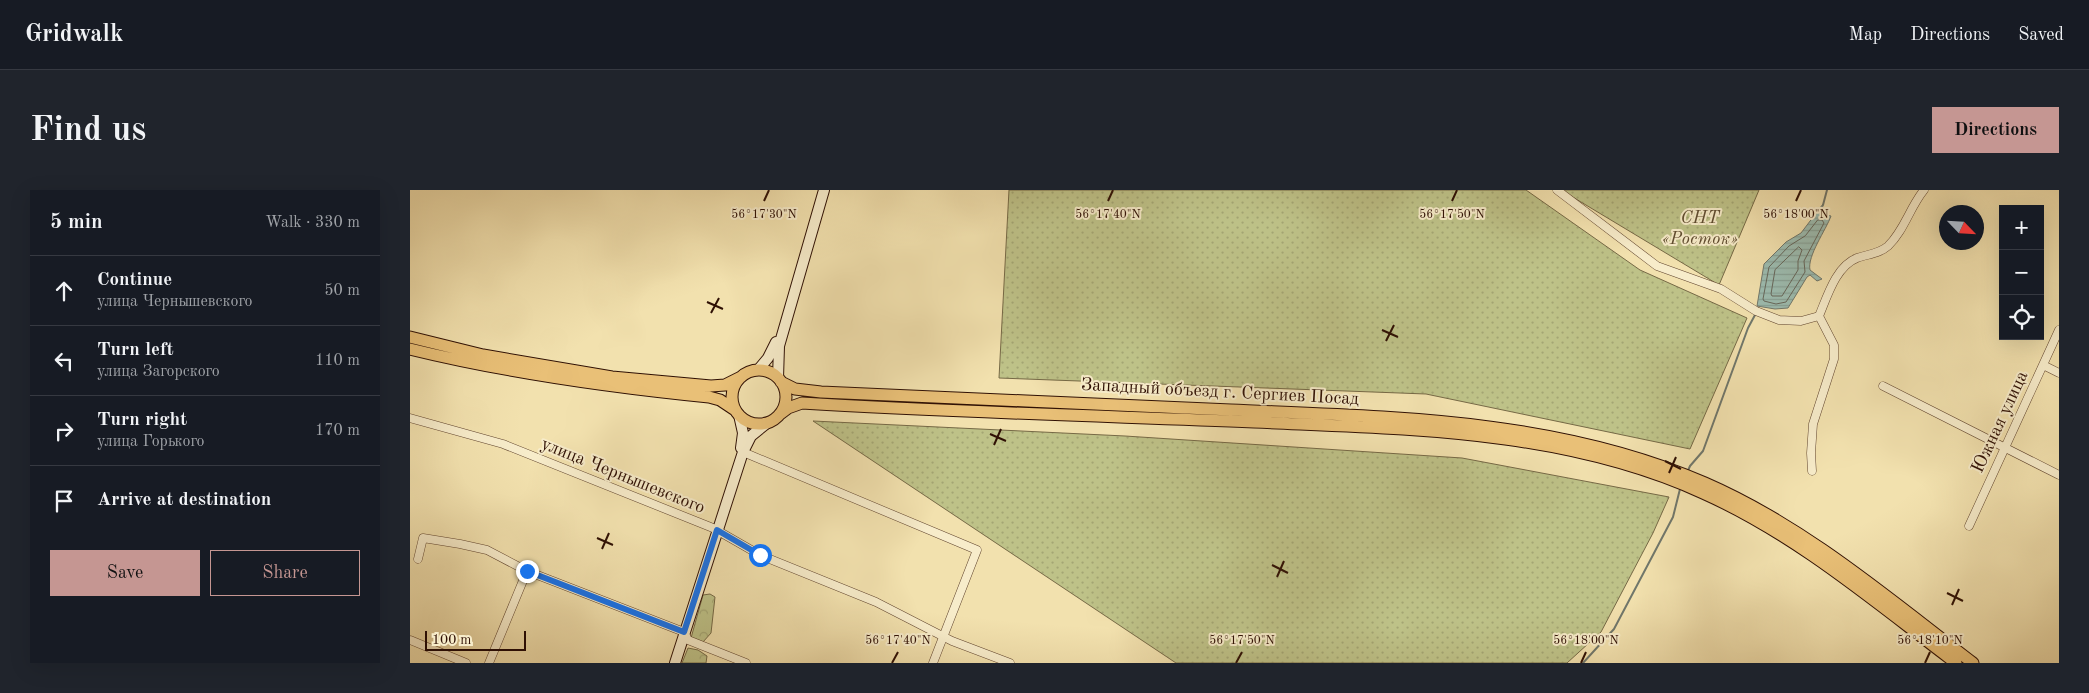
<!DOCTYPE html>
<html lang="en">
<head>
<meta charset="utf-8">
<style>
  :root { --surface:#171b24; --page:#20242c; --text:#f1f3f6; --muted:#9ea1a6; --line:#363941; --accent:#c59692 }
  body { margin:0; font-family:"Old Standard TT",serif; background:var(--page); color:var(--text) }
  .controls { position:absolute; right:15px; top:15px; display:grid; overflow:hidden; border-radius:0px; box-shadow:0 5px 20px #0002 }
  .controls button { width:45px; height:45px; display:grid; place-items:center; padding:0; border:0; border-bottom:1px solid var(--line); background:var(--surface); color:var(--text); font:25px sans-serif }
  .compass { position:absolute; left:1529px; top:15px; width:45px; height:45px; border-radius:50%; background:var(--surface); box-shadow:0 5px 20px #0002; rotate:115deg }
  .scale { position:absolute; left:15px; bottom:12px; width:101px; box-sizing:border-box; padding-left:5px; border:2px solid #2f1004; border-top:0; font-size:14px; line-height:18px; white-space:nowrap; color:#2f1004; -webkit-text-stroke:4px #f7ecca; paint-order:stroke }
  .stop { position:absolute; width:15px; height:15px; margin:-11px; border:4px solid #1a73e8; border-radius:50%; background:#fff }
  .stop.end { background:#1a73e8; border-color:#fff; box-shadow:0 1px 5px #0008 }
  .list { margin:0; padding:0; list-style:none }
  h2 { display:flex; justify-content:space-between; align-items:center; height:65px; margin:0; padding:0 20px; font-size:21px }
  h2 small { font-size:16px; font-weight:400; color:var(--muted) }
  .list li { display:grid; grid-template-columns:32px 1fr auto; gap:15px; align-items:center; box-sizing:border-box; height:70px; padding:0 20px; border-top:1px solid var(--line) }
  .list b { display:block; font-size:19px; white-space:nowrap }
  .list p { margin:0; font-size:16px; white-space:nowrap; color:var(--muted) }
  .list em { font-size:16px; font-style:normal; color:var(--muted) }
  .actions { display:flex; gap:10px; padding:15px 20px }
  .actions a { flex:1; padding:11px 0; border:1px solid var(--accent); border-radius:0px; text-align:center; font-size:18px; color:var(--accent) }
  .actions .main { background:var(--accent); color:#111 }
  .icon { flex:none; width:28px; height:28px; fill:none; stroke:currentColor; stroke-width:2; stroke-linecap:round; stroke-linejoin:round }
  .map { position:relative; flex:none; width:1649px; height:473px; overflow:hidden; border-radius:0px }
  header { display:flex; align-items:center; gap:30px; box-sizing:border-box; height:70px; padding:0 25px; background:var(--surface); border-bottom:1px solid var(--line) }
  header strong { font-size:24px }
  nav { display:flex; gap:28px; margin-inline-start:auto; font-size:18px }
  .intro { display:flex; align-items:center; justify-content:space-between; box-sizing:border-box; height:120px; padding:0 30px }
  h1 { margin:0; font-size:35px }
  .button { padding:12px 22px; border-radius:0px; background:var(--accent); color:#111; font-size:18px; font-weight:700 }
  main { display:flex; gap:30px; padding:0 30px }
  aside { flex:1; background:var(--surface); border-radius:0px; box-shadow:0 5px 20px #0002 }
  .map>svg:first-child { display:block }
  .grass { fill:url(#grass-dots); stroke:#766946 }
  .forest { fill:url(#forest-crowns); stroke:#766946 }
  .water { fill:url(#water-rules); stroke:#70776b }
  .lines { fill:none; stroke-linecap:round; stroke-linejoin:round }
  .shore { stroke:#66665a; stroke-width:1 }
  .stream { stroke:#70776b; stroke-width:2 }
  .minor-casing { stroke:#60442e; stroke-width:9 }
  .secondary-casing { stroke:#2f1004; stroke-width:12 }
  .primary-casing { stroke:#2f1004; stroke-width:13 }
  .minor { stroke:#f7ecca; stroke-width:8 }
  .secondary { stroke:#f7ecca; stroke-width:10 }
  .primary { stroke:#e9c077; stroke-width:11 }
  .route { stroke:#1a73e8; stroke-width:6 }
  .ticks { fill:none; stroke:#2f1004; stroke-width:2 }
  .labels { text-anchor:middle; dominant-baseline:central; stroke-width:4; stroke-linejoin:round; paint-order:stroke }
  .park-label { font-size:18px; font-style:italic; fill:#614e32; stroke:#f7ecca }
  .street-label { font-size:18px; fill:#2f1004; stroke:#f7ecca }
  .ticks-label { font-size:12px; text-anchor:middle; fill:#2f1004; stroke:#f7ecca; stroke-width:4; stroke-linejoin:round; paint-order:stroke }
</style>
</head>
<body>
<header>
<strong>Gridwalk</strong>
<nav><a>Map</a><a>Directions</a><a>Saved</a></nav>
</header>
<div class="intro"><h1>Find us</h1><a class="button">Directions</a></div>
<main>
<aside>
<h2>5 min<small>Walk · 330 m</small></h2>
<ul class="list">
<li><svg class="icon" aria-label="ahead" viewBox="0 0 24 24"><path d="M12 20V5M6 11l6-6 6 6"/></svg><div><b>Continue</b><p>улица Чернышевского</p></div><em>50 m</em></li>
<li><svg class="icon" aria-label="left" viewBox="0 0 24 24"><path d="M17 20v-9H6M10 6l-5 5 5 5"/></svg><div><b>Turn left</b><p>улица Загорского</p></div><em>110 m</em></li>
<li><svg class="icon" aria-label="right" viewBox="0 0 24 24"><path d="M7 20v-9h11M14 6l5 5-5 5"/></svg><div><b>Turn right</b><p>улица Горького</p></div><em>170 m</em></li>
<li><svg class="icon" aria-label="arrive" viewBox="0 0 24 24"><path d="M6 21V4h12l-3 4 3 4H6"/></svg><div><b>Arrive at destination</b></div></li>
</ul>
<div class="actions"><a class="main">Save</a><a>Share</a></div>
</aside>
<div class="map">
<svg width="1649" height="473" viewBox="0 0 1649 473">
  <defs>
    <pattern id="grass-dots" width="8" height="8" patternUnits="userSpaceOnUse" patternTransform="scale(1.25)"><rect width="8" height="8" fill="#bec288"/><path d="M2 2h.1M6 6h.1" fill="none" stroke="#a4a674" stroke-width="1.8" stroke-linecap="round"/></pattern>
    <pattern id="forest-crowns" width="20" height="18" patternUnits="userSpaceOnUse" patternTransform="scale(1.25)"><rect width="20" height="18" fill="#bec288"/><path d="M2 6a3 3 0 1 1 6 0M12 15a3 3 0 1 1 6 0" fill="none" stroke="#a4a674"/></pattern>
    <pattern id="water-rules" width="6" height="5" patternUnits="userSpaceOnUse" patternTransform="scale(1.25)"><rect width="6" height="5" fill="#9cbcb0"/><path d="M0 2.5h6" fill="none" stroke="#87a196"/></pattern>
  </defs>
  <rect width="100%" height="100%" fill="#f2e1ae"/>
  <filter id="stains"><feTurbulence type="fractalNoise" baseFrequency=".004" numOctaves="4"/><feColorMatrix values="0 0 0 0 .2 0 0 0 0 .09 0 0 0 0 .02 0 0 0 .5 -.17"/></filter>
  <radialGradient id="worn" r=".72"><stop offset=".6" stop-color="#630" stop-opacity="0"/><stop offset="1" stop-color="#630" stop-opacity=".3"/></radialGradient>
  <path class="grass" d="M599,0H1116L1230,80L1337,128L1280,259L1016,204L589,188Z
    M1151,0H1349L1309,95Z
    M403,231L715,246L1052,268L1259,307L1243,343L1191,442L1157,473H766Z"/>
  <path class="forest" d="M300,404L305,407L301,443L293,452L281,448L293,405Z
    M278,458L288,460L297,466L296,473H272Z"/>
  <path class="water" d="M1413,14L1412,24L1421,26C1416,40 1397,66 1400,80L1412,89L1407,91L1400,85L1397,87L1378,118L1365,119L1347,116L1354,74L1376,52L1391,43Z"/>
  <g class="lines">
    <path class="shore" d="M1408,30H1412L1414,33L1394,71L1395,82L1376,112L1366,114L1354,111L1353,109L1359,77L1379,56L1395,46Z
      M1389,57L1392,60L1388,71V80L1372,106H1362L1361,104L1365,80Z"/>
    <path class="stream" d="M1413,15L1417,0
      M1277,283L1280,276L1293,261L1338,138L1345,125
      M1173,473L1204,439L1263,327L1270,299"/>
    <defs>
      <path id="minor" d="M1147,0L1247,76L1311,99L1346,121L1369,130L1391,131L1409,126C1417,107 1426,76 1447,68C1458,64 1469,64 1478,56C1494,41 1500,17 1514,0
        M1633,175L1649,183
        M1473,196L1649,285
        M0,228L93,254L303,338L350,365L466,412L542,451L600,473
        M333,262L567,360L523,473
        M1402,281L1401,263L1403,234L1424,169V155L1409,126
        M1559,336L1649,140
        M8,369L13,348L50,354L77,360L117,381L274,442L278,450L336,473
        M0,450L56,473
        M79,473L117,381"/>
      <path id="secondary" d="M348,180L358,168L366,152
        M368,188L369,156L414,0
        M329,225L333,243L331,258
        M265,473L333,262L341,246L357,233"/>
      <path id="primary" d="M0,147L73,165L202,187L301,196L315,195L331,187
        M0,159C98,183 199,197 299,207L310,210L325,220
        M322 207a27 27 0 1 1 54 0a27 27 0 1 1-54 0Z
        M371,192L385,199L411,202C548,208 684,214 821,220C981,227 1145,228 1295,293C1394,336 1478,408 1563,473
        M370,224L378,218L392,213C542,222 693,226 844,232C995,239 1153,239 1293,303C1387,345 1465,412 1546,473"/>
    </defs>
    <use href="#minor" class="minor-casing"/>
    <use href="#secondary" class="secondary-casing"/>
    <use href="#primary" class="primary-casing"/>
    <use href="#minor" class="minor"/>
    <use href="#secondary" class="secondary"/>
    <use href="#primary" class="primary"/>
  </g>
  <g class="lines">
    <path class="route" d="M117,381L274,442L307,340L350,365"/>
  </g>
  <path class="ticks" d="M354,11L359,0M698,11L703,0M1042,11L1047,0M1386,11L1391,0M297,112L313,119M301,123L309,108M972,140L988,147M976,151L984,135M580,244L596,251M584,255L591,239M1255,271L1271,279M1259,283L1266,267M187,348L203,355M192,359L199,343M862,375L878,383M867,387L874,371M1537,403L1553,411M1542,415L1549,399M482,473L488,462M826,473L832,462M1171,473L1176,462M1515,473L1520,462"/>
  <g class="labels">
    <g class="park-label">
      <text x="1290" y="28">СНТ<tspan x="1290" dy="21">«Росток»</tspan></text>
    </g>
    <g class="street-label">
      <text transform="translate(810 202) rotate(3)">Западный объезд г. Сергиев Посад</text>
      <text transform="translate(1590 232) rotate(-65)">Южная улица</text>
      <text transform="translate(213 286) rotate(22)">улица Чернышевского</text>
    </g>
  </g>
  <g class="ticks-label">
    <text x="354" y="28">56°17'30"N</text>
    <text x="698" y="28">56°17'40"N</text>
    <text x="1042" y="28">56°17'50"N</text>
    <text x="1386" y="28">56°18'00"N</text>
    <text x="488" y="454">56°17'40"N</text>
    <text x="832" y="454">56°17'50"N</text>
    <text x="1176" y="454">56°18'00"N</text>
    <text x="1520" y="454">56°18'10"N</text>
  </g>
  <rect width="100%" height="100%" filter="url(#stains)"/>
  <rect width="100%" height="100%" fill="url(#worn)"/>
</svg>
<div class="controls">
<button>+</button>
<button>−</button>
<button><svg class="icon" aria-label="locate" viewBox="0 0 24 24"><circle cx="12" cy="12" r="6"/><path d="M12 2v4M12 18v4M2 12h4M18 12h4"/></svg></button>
</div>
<svg class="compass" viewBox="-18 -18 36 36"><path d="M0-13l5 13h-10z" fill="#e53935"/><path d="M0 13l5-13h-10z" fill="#9ea1a6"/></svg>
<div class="scale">100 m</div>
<div class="stop" style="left:350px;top:365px"></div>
<div class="stop end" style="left:117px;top:381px"></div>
</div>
</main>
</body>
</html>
